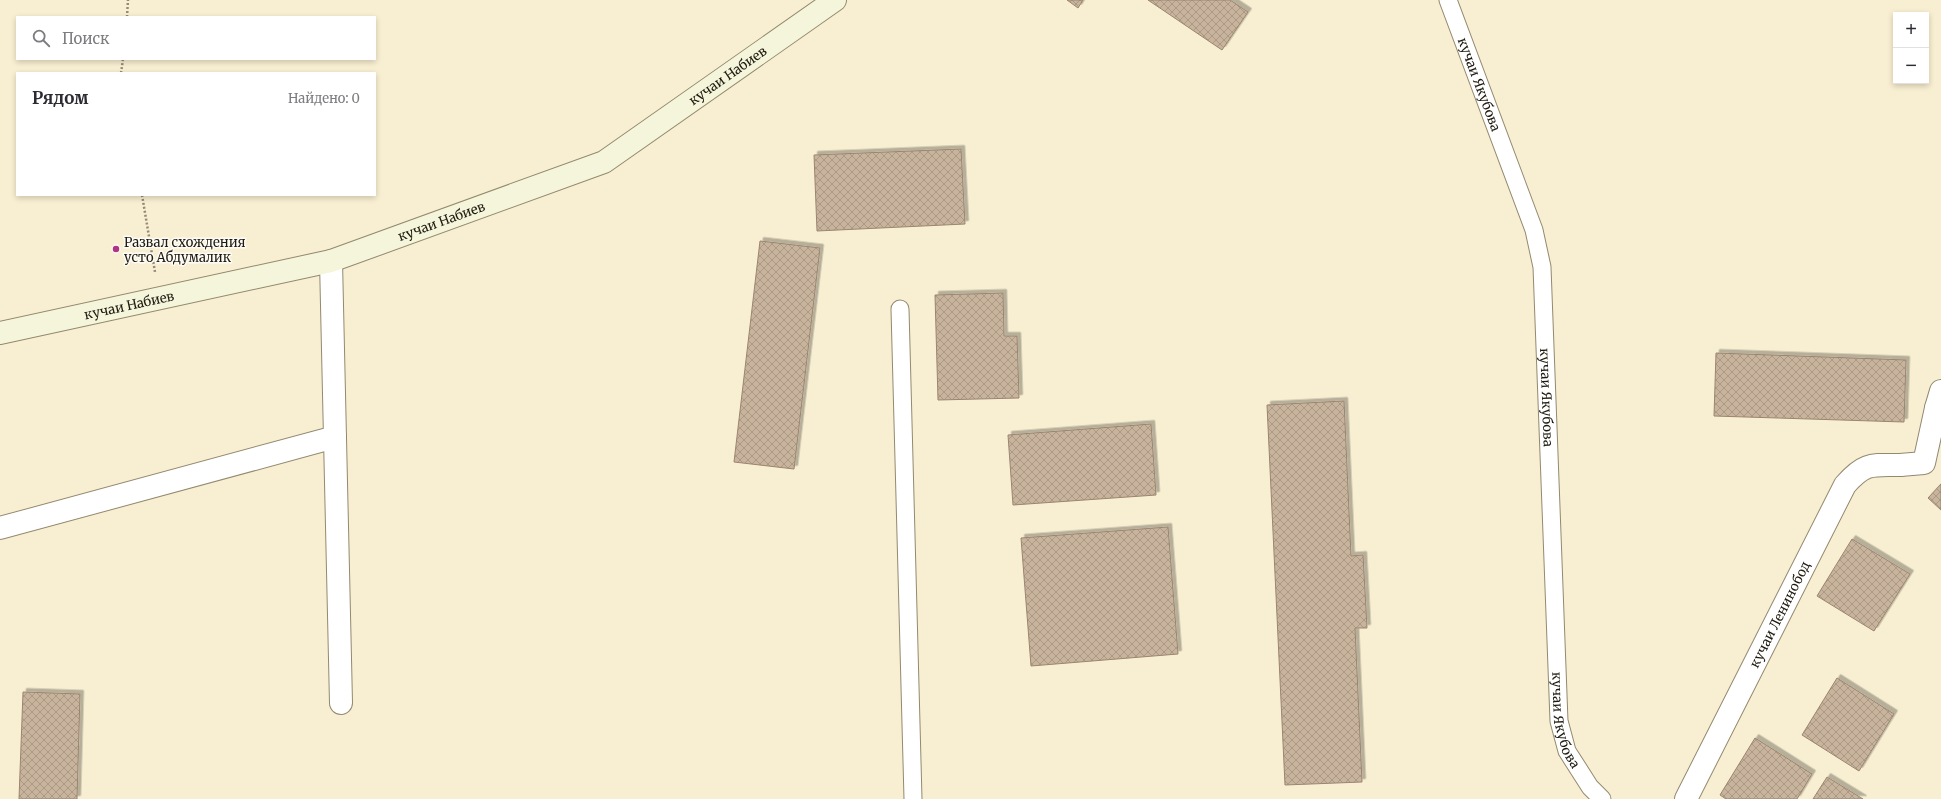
<!DOCTYPE html>
<html lang="ru">
<head>
<meta charset="utf-8">
<style>
  :root { --surface:#fff; --page:#f7f7f7; --text:#2b2b33; --muted:#7c7c81; --line:#e1e1e2 }
  body { margin:0; font-family:Merriweather,serif; background:var(--page); color:var(--text) }
  .controls { position:absolute; right:12px; top:12px; display:grid; overflow:hidden; border-radius:0px; box-shadow:0 2px 6px #0003 }
  .controls button { width:36px; height:36px; display:grid; place-items:center; padding:0; border:0; border-bottom:1px solid var(--line); background:var(--surface); color:var(--text); font:20px sans-serif }
  .list { margin:0; padding:0; list-style:none }
  h2 { display:flex; justify-content:space-between; align-items:center; height:52px; margin:0; padding:0 16px; font-size:17px }
  h2 small { font-size:13px; font-weight:400; color:var(--muted) }
  .icon { flex:none; width:22px; height:22px; fill:none; stroke:currentColor; stroke-width:2; stroke-linecap:round; stroke-linejoin:round }
  .map { position:relative; flex:none; width:1941px; height:799px; overflow:hidden }
  .search { position:absolute; background:var(--surface); box-shadow:0 2px 6px #0003; left:16px; top:16px; width:360px; height:44px; display:flex; align-items:center; gap:10px; box-sizing:border-box; padding:0 14px; border-radius:0px; color:var(--muted); font-size:15px }
  .panel { position:absolute; background:var(--surface); box-shadow:0 2px 6px #0003; left:16px; top:72px; width:360px; height:124px; border-radius:0px }
  .map>svg:first-child { display:block }
  .building { fill:url(#building-cross-hatch); stroke:#9a8670; filter:url(#shadow) }
  .lines { fill:none; stroke-linecap:round; stroke-linejoin:round }
  .service-casing { stroke:#93896f; stroke-width:19 }
  .pedestrian-casing { stroke:#93896f; stroke-width:24 }
  .minor-casing { stroke:#93896f; stroke-width:24 }
  .secondary-casing { stroke:#93896f; stroke-width:24 }
  .path { stroke:#928b77; stroke-width:2.5; stroke-dasharray:2 2; stroke-linecap:butt }
  .service { stroke:#fff; stroke-width:17 }
  .pedestrian { stroke:#fff; stroke-width:22 }
  .minor { stroke:#fff; stroke-width:22 }
  .secondary { stroke:#f4f5da; stroke-width:22 }
  .poi-dot { fill:#b03485; stroke:#fdfbf5; stroke-width:1.5 }
  .labels { text-anchor:middle; dominant-baseline:central; stroke-width:3; stroke-linejoin:round; paint-order:stroke }
  .street-label { font-size:13px; fill:#1e1a10; stroke:#fdfbf5 }
  .poi-label { font-size:13px; fill:#1e1a10; stroke:#fdfbf5; text-anchor:start }
</style>
</head>
<body>
<div class="map">
<svg width="1941" height="799" viewBox="0 0 1941 799">
  <defs>
    <pattern id="building-cross-hatch" width="8" height="8" patternUnits="userSpaceOnUse"><rect width="8" height="8" fill="#c8b39c"/><path d="M0 0l8 8M0 8l8-8" fill="none" stroke="#ab9985"/></pattern>
    <filter id="shadow"><feDropShadow dx="3.5" dy="-3.5" stdDeviation="0" flood-color="#0004"/></filter>
  </defs>
  <rect width="100%" height="100%" fill="#f8eed1"/>
  <path class="building" d="M1067,0H1083L1078,8Z
    M1148,0H1230L1248,12L1222,50Z
    M961,149L965,224L817,231L814,155Z
    M760,241L820,248L794,469L734,462Z
    M1003,293L1004,336H1017L1019,398L938,400L935,295Z
    M1716,353L1906,360L1904,422L1714,416Z
    M1344,401L1351,556L1363,555L1367,628H1355L1362,782L1285,785L1267,405Z
    M1151,424L1156,495L1013,505L1008,435Z
    M1941,484V510L1928,498Z
    M1168,527L1178,654L1031,666L1021,538Z
    M1852,539L1910,574L1874,631L1817,596Z
    M1837,678L1894,714L1859,771L1802,735Z
    M23,692L80,694L77,799H19Z
    M1755,738L1812,774L1797,799H1726L1720,795Z
    M1827,777L1863,799H1813Z"/>
  <g class="lines">
    <defs>
      <g id="service">
        <path id="s1" d="M1448,0L1534,230L1542,267L1559,721L1567,751L1590,787L1602,799"/>
        <path d="M900,309L913,799"/>
      </g>
      <path id="pedestrian" d="M1900,465L1924,463L1936,408L1941,411"/>
      <g id="minor">
        <path d="M331,261L341,703"/>
        <path d="M1936,408L1941,391"/>
        <path d="M0,528L335,437"/>
        <path id="s2" d="M1686,799L1845,485C1865,462 1872,465 1900,465"/>
      </g>
      <g id="secondary">
        <path id="s3" d="M0,333L331,261L604,162L835,0"/>
      </g>
    </defs>
    <use href="#service" class="service-casing"/>
    <use href="#pedestrian" class="pedestrian-casing"/>
    <use href="#minor" class="minor-casing"/>
    <use href="#secondary" class="secondary-casing"/>
    <path class="path" d="M127,17L128,0
      M121,73L123,59
      M142,195L155,272"/>
    <use href="#service" class="service"/>
    <use href="#pedestrian" class="pedestrian"/>
    <use href="#minor" class="minor"/>
    <use href="#secondary" class="secondary"/>
  </g>
  <circle class="poi-dot" cx="116" cy="249" r="4"/>
  <g class="labels">
    <g class="street-label">
      <text stroke="none"><textPath href="#s3" startOffset="780">кучаи Набиев</textPath></text>
      <text stroke="none"><textPath href="#s1" startOffset="90">кучаи Якубова</textPath></text>
      <text stroke="none"><textPath href="#s3" startOffset="456">кучаи Набиев</textPath></text>
      <text stroke="none"><textPath href="#s3" startOffset="132">кучаи Набиев</textPath></text>
      <text stroke="none"><textPath href="#s1" startOffset="414">кучаи Якубова</textPath></text>
      <text stroke="none"><textPath href="#s2" startOffset="207">кучаи Ленинобод</textPath></text>
      <text stroke="none"><textPath href="#s1" startOffset="738">кучаи Якубова</textPath></text>
    </g>
    <g class="poi-label">
      <text x="124" y="242">Развал схождения<tspan x="124" dy="15">усто Абдумалик</tspan></text>
    </g>
  </g>
</svg>
<div class="controls">
<button>+</button>
<button>−</button>
</div>
<div class="search"><svg class="icon" aria-label="search" viewBox="0 0 24 24"><circle cx="10" cy="10" r="6"/><path d="M15 15l6 6"/></svg>Поиск</div>
<section class="panel">
<h2>Рядом<small>Найдено: 0</small></h2>
<ul class="list">
</ul>
</section>
</div>
</body>
</html>
